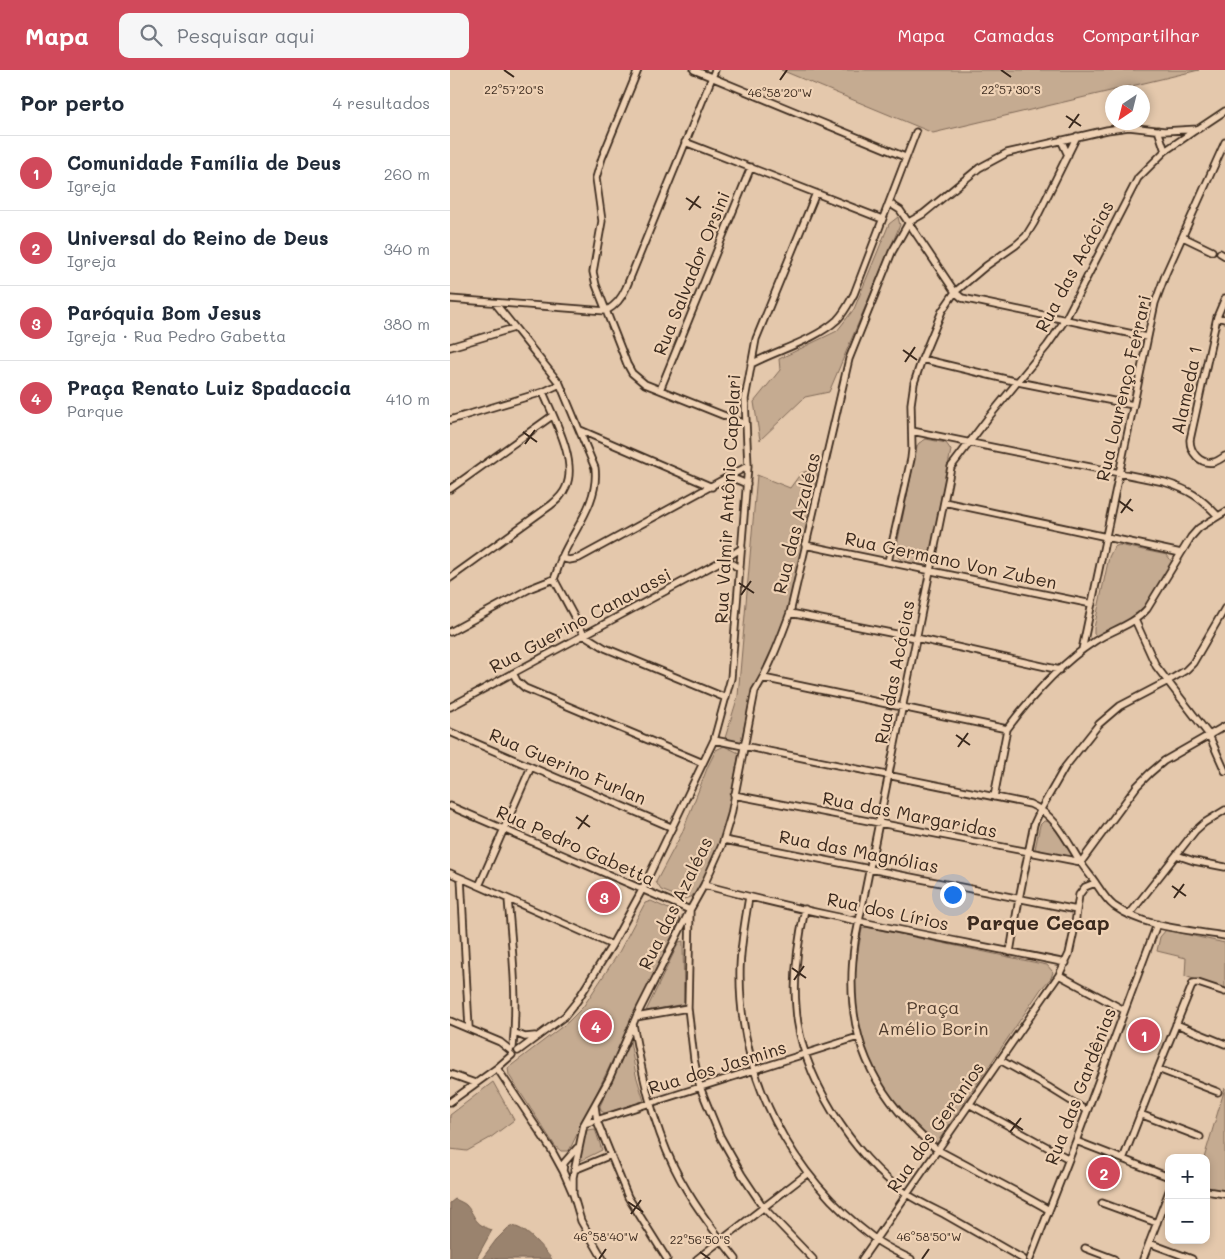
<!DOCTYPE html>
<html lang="pt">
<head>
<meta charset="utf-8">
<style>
  :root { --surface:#fff; --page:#f6f6f7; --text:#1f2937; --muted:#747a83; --line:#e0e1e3; --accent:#d1495b }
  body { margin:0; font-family:Mali,sans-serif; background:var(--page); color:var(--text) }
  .controls { position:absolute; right:15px; bottom:15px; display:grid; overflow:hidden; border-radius:10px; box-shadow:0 2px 8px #0003 }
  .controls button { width:45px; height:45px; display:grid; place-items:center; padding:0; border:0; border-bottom:1px solid var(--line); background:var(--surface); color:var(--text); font:25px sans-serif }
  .compass { position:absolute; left:655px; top:15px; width:45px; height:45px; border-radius:50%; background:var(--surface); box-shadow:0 2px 8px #0003; rotate:215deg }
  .you { position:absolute; left:502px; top:824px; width:18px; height:18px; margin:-12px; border:4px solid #fff; border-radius:50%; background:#1a73e8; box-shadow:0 0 0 8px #1a73e833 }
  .badge { display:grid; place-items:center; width:32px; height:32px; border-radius:50%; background:var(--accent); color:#fff; font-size:16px; font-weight:700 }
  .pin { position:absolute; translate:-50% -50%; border:2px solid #fff; box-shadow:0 1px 5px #0006 }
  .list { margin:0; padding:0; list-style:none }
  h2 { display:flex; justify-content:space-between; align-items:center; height:65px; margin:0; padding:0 20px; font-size:21px }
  h2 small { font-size:16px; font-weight:400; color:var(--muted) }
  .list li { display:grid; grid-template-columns:32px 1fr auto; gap:15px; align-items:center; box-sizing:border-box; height:75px; padding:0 20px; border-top:1px solid var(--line) }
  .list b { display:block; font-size:19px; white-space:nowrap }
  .list p { margin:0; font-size:16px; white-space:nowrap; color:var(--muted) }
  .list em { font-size:16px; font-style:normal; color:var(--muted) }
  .icon { flex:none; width:28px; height:28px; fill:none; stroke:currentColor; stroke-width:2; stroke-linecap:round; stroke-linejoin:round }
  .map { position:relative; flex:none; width:775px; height:1189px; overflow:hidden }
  header { display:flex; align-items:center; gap:30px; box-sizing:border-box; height:70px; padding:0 25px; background:var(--accent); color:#fff }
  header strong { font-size:24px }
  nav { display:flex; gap:28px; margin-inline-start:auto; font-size:18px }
  .search { width:350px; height:45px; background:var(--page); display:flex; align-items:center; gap:12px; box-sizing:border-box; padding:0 18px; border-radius:10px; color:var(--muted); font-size:19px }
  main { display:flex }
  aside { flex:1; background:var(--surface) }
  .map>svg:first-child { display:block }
  .green { fill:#c5ab91; stroke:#806a58 }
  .water { fill:#9a836e; stroke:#745f4e }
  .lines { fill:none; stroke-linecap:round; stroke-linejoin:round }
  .minor-casing { stroke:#3b2a1e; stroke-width:9 }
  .minor { stroke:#efd2b5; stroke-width:5.5 }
  .ticks { fill:none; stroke:#3b2a1e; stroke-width:2 }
  .labels { text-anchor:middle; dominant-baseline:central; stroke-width:4.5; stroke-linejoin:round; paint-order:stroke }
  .street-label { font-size:18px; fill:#3b2a1e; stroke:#efd2b5 }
  .park-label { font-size:18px; fill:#503d2f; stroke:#efd2b5 }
  .quarter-label { font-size:20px; font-weight:bold; fill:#3b2a1e; stroke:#efd2b5 }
  .ticks-label { font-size:12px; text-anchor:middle; fill:#3b2a1e; stroke:#efd2b5; stroke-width:4.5; stroke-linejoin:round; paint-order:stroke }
</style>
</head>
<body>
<header>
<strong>Mapa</strong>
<div class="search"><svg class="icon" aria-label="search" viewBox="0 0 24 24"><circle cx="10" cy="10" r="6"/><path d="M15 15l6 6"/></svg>Pesquisar aqui</div>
<nav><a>Mapa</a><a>Camadas</a><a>Compartilhar</a></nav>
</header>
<main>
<aside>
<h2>Por perto<small>4 resultados</small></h2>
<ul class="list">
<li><span class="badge">1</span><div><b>Comunidade Família de Deus</b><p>Igreja</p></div><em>260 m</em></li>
<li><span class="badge">2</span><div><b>Universal do Reino de Deus</b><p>Igreja</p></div><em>340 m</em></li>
<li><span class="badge">3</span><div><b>Paróquia Bom Jesus</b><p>Igreja · Rua Pedro Gabetta</p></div><em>380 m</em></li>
<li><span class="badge">4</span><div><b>Praça Renato Luiz Spadaccia</b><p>Parque</p></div><em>410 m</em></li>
</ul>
</aside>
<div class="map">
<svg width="775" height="1189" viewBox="0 0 775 1189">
  <rect width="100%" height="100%" fill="#e4c8ac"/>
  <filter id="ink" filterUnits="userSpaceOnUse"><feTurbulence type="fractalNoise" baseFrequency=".02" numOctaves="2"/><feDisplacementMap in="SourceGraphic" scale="10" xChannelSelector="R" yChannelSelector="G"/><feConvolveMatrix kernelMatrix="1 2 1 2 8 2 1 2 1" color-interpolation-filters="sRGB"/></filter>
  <g filter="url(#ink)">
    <path class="green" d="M331,0H749L483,63Z
      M448,147L450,155L379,322L355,327L310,370L304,332L330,300L329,289L387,261L404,239L439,154Z
      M476,369L496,373L501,380L480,487L476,493L470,496L452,491L447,486L446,480L467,376L469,373Z
      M370,397L331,569L302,622L291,672L275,668L288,626L307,405L340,418L351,403Z
      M669,475L717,485L722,492L721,496L691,543L651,566H647L644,564V558L659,487L664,477Z
      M274,676L289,683L277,752L266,782L250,817L241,827L234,829L211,820L206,812L232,763L258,696L266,680Z
      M594,751L602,752L623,784L620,788L586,782L585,779L590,755Z
      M201,831L223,841L230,849L119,1081H111L105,1076L59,1005L58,998L118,952L133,937L168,884L195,833Z
      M416,857L597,895L603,902L601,908L591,919L487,1073L470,1060L441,1028L422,994L414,982L406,934L405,899L412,859Z
      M716,860L775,873V920L735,906L736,888L707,881L710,867Z
      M233,871L234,934L196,941L229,872Z
      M180,971L186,1005L194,1031L155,1043L151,1041L150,1036Z
      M43,1012L64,1050L40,1068L17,1081L0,1079V1045Z
      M775,1018V1121H768L756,1117V1088H754Z
      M145,1059L152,1080L128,1092L127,1087L137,1060Z"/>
    <path class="water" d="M5,1129C9,1131 14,1133 16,1135C27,1147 22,1153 42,1160L26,1189H0V1133Z
      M60,1156C76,1156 92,1178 102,1189H32L46,1170Z"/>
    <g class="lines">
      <defs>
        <path id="minor" d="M188,0L152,88L146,108L152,151L143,202L146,215L177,294L182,303L195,314L295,354
          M244,0L455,87
          M708,60L715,81
          M611,70L618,85
          M235,72L432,149
          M439,133L450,140L505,222L512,228L697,267
          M733,167L762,181
          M770,183L775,186
          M775,228L767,247L740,370C740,382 750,395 764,392C768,391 772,388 775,386
          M0,229L156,241
          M45,233L110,314L145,398C149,431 125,458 112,487C109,494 107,502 104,509
          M156,241C166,235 171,229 176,218L265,0
          M767,247L775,249
          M0,277L64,258
          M472,289L568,312L683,335
          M301,294C328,280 365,270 387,250C395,242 399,233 404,224L466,62
          M210,320L301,97
          M0,350L93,322L110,314
          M130,360L262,417
          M462,361L714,412C740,420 750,427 768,446
          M280,407L297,414
          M0,419L102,346
          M494,432L731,483
          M355,475L642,534
          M111,488L119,490L129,488L298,396
          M275,489L290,499
          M438,492L461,389L462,380L461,334L464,313L472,289L492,241L505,222L536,196L566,175L576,166L584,153L627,66
          M0,508L101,435C107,430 113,425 116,417C128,391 103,347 93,322
          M104,509L134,565L155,578L276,628
          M340,543L466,568L610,600
          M685,550L706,596L759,665L775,701
          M0,562L81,518L104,509
          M632,580L705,233L716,203L775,72
          M63,603L67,611L75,618L253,693
          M313,608L557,659
          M0,637L275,489L292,478
          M0,662L223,758
          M264,670L580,734C605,745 615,767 629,790C634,798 640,805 645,812C651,821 656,830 664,836C695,858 739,860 775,866
          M284,725L631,792L687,716L700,703L714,691L775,656
          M544,727L557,659C581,627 611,593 645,571C662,560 683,555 697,539L741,467L749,458L775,442
          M0,736L240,840L238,938L244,989L250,1017L270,1066L292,1105L314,1138L363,1189
          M274,770L627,840
          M726,785L744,791L775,797
          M0,803L162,875
          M11,808L19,958
          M254,815C373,847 495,868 616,893
          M29,816L81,697
          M299,827C295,852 290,877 290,902C289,1008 340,1105 425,1169C435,1177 449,1183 461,1189
          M58,829C62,877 68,928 63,977
          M355,839C348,871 343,903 346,937C350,1003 402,1087 457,1124C469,1132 482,1138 494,1144C520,1159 547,1174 573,1189
          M679,845L745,761L754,753L775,740
          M560,882L569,829L584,754L591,739L615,697L649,654L670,636L718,611L736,600L743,593L775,538
          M609,905L674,940
          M186,947L238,938
          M0,951L50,972L60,980
          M183,954C192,1003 202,1052 224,1097C240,1130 263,1160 286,1189
          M726,954L775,974
          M65,963L75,967L85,966
          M68,981L115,946L127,931L162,875L192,820L264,670L281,608L298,396L295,329L306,269L366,123
          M550,990L600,1018L637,1041
          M47,998L101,1079L113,1101
          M708,999L768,1022
          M0,1004L25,1013
          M0,1032L47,998L62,985
          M519,1034L619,1089
          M145,1036L147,1051L178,1127L217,1189
          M690,1044L750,1067
          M134,1054L408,967
          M626,1071L719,1107
          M127,1078L114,1093L113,1101L123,1124L131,1151L153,1189
          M673,1089L708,999L743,913H748L775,922
          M124,1100L161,1085
          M756,1121L775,1124
          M123,1124V1107L134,1054L159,1009L186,947L240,840L254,815L272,775L281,745L305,621C320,597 330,570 340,543L399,289L442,182L459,152L473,144L529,98L557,83L657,60L679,57L714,61L748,59L775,41
          M652,1133L707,1153
          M599,1140C575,1126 550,1113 525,1100C513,1093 500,1087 488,1080C477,1072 467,1061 457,1051C408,998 395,941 405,871L501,397L538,348L597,276L615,250L688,108L715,81L747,59
          M699,1173L742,1189
          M635,1178L664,1189
          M247,1189L358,1103
          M412,1189L609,905L619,884L624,861L629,825L635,817L645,813
          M580,1189L626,1071L707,854
          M693,1189L719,1121"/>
      </defs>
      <use href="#minor" class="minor-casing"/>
      <use href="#minor" class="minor"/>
    </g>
  </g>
  <path class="ticks" d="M54,0L64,7M551,0L561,7M330,10L337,0M616,46L631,56M619,58L629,44M236,128L251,138M239,140L249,126M453,280L467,290M455,292L465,277M73,362L87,372M75,374L85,360M669,431L683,441M671,443L681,429M289,513L304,523M291,525L301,511M506,665L520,675M508,677L518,663M126,747L140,757M128,759L138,745M722,816L736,826M724,828L734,814M342,898L356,908M344,910L354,896M558,1050L573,1060M560,1062L571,1048M178,1132L193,1142M181,1144L191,1130M250,1182L260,1189M149,1189L156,1179M472,1189L479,1179"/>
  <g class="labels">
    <g class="street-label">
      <text transform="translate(624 196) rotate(-62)">Rua das Acácias</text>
      <text transform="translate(241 203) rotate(-68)">Rua Salvador Orsini</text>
      <text transform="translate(673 318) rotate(-77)">Rua Lourenço Ferrari</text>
      <text transform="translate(736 320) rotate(-78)">Alameda 1</text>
      <text transform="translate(277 429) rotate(-87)">Rua Valmir Antônio Capelari</text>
      <text transform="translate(346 453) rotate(-76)">Rua das Azaléas</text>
      <text transform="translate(501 490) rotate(12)">Rua Germano Von Zuben</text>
      <text transform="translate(130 550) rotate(-28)">Rua Guerino Canavassi</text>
      <text transform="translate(444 602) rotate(-79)">Rua das Acácias</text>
      <text transform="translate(118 696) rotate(23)">Rua Guerino Furlan</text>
      <text transform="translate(460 744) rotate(11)">Rua das Margaridas</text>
      <text transform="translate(126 775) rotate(24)">Rua Pedro Gabetta</text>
      <text transform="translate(409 781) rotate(11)">Rua das Magnólias</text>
      <text transform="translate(225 833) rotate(-64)">Rua das Azaléas</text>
      <text transform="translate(438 841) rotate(12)">Rua dos Lírios</text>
      <text transform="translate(267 997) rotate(-17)">Rua dos Jasmins</text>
      <text transform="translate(630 1016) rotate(-69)">Rua das Gardênias</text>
      <text transform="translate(485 1057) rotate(-55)">Rua dos Gerânios</text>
    </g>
    <g class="park-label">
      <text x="483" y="937">Praça<tspan x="483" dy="21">Amélio Borin</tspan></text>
    </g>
    <g class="quarter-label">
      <text x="588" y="852">Parque Cecap</text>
    </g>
  </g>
  <g class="ticks-label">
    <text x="64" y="24">22°57'20"S</text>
    <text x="561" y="24">22°57'30"S</text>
    <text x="330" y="27">46°58'20"W</text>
    <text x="156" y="1171">46°58'40"W</text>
    <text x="479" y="1171">46°58'50"W</text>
    <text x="250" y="1174">22°56'50"S</text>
  </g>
</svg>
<div class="controls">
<button>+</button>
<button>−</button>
</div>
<svg class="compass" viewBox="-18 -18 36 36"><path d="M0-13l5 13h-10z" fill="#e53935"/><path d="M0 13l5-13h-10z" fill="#747a83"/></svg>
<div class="you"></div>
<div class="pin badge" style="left:694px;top:965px">1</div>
<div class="pin badge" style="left:654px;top:1103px">2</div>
<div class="pin badge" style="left:154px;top:827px">3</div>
<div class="pin badge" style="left:146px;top:956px">4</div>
</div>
</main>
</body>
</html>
